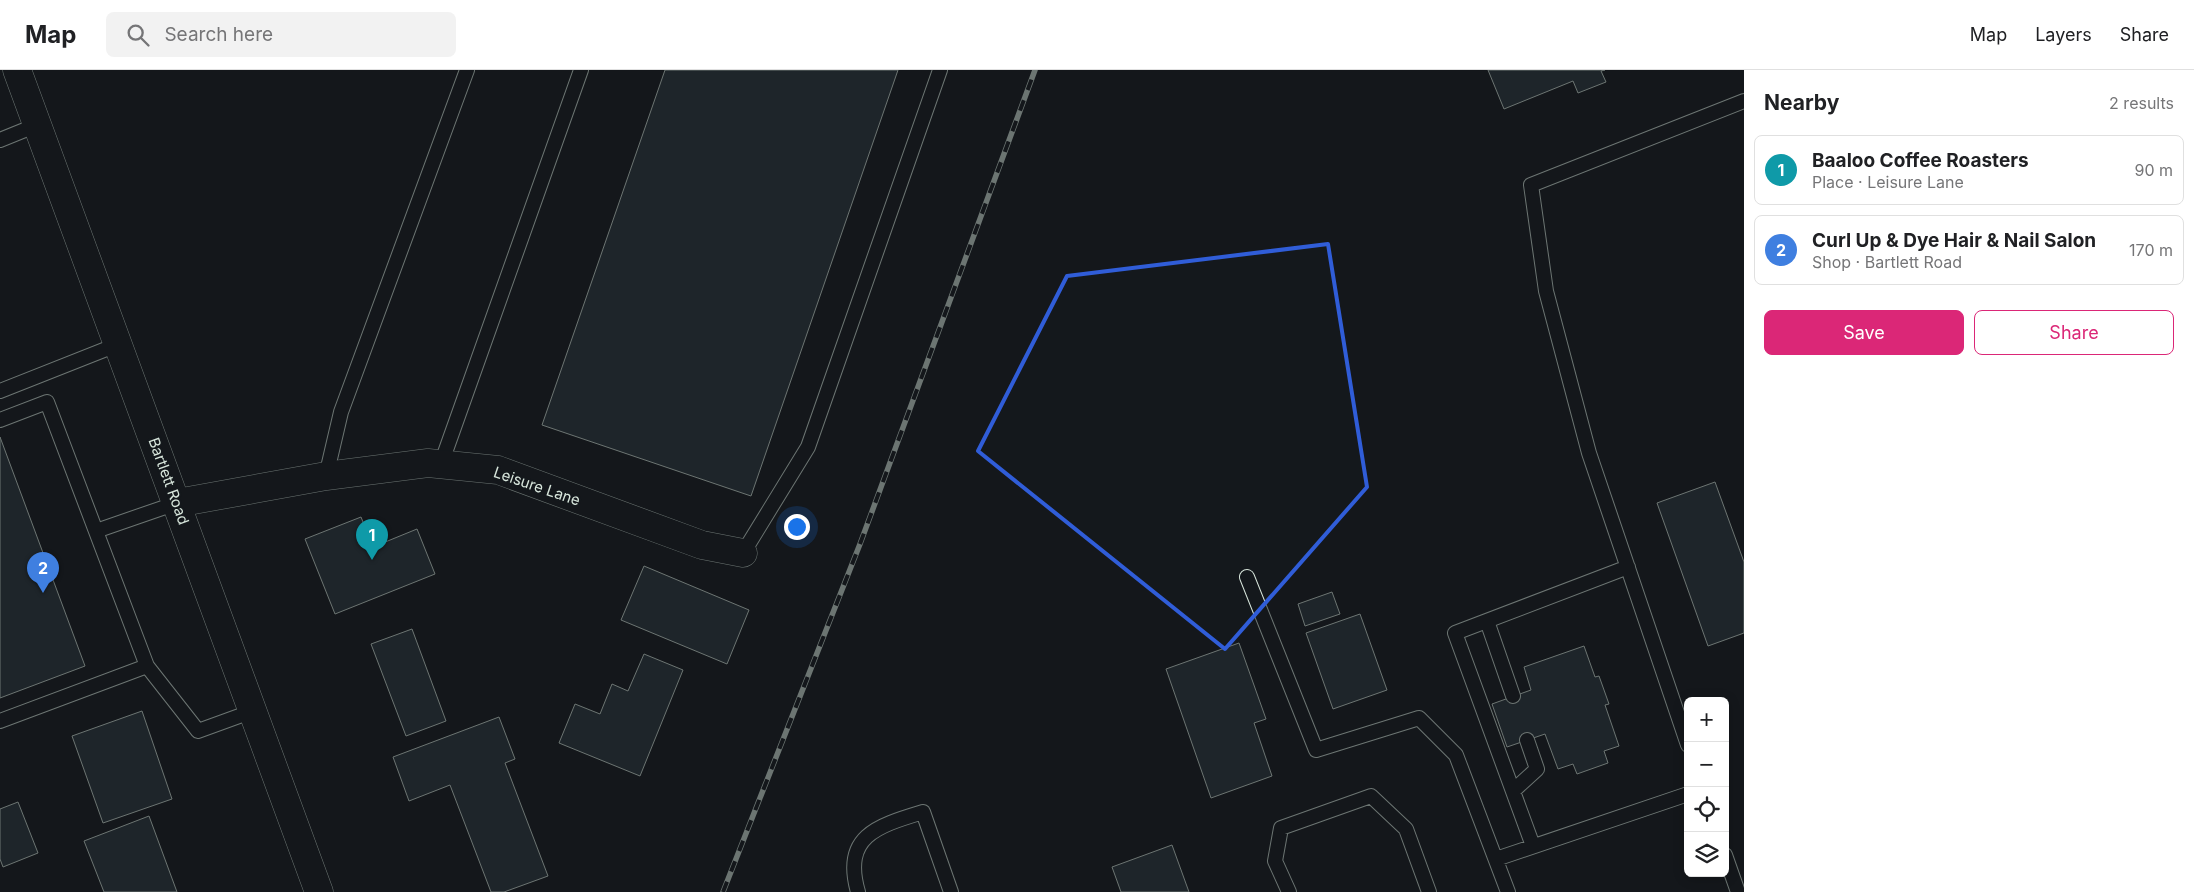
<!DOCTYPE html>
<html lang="en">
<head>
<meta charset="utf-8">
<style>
  :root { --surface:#fff; --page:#f2f2f2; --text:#202124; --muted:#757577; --line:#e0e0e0; --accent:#db2777 }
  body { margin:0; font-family:Inter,sans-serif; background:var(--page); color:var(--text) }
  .controls { position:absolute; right:15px; bottom:15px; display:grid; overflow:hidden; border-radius:8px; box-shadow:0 2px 12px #0003 }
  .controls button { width:45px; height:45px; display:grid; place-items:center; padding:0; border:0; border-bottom:1px solid var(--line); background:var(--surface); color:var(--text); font:25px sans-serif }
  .you { position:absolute; left:796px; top:456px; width:18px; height:18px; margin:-12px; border:4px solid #fff; border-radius:50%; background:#1a73e8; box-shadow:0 0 0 8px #1a73e833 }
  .badge { display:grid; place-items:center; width:32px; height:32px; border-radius:50%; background:var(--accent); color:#fff; font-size:16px; font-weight:700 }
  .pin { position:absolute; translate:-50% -41px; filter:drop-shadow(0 1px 2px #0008) }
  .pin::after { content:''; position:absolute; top:26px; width:18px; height:15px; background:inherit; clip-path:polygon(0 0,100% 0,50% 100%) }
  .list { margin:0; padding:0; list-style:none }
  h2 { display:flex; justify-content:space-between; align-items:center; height:65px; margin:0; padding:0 20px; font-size:21px }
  h2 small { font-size:16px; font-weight:400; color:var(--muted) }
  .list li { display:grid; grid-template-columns:32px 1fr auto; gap:15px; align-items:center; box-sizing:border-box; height:70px; margin:0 10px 10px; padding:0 10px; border:1px solid var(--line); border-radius:8px }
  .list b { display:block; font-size:19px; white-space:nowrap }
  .list p { margin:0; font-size:16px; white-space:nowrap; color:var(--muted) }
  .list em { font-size:16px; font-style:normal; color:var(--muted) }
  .actions { display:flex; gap:10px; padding:15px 20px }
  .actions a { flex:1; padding:11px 0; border:1px solid var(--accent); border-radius:8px; text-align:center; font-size:18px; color:var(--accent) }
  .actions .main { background:var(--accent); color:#fff }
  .icon { flex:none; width:28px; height:28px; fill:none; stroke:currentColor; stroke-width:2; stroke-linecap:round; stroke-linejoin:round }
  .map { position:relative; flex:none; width:1744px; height:822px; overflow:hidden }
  header { display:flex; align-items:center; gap:30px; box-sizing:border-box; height:70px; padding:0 25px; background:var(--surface); border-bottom:1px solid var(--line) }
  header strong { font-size:24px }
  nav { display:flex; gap:28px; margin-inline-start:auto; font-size:18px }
  .search { width:350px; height:45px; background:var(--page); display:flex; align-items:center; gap:12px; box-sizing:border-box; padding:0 18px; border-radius:8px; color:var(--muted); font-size:19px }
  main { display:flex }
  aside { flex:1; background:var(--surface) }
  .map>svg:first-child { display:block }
  .building { fill:#2c363c; stroke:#d8e6dc }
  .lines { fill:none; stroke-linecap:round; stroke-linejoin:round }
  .service-casing { stroke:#d8e6dc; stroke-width:16 }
  .minor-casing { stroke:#d8e6dc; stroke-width:29 }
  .service { stroke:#14181c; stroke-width:14 }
  .minor { stroke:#14181c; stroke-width:28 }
  .rail-casing { stroke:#d8e6dc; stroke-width:5.5 }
  .rail { stroke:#14181c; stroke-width:4; stroke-dasharray:11; stroke-linecap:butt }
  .marked { fill:none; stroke:#305dd8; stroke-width:4; stroke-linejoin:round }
  .labels { text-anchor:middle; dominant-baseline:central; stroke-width:4; stroke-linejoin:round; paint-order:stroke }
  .street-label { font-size:15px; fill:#d8e6dc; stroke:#14181c }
</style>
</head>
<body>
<header>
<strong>Map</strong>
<div class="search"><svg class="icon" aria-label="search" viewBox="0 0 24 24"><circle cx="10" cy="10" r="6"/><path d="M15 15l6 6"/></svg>Search here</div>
<nav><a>Map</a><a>Layers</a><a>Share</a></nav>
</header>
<main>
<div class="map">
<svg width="1744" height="822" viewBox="0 0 1744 822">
  <rect width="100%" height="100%" fill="#14181c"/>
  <path class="building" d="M665,0H898L751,426L542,355Z
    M1488,0H1605L1601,1L1606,12L1578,23L1573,11L1504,39Z
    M0,367L85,596L0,628Z
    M1715,412L1744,492V563L1708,576L1657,433Z
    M361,447L373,477L417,459L435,504L335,544L305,469Z
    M644,496L749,540L727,594L621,550Z
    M1332,522L1340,544L1305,556L1298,534Z
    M1360,544L1387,620L1333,639L1306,563Z
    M412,559L446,651L406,666L371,574Z
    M1239,573L1266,649L1254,653L1272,706L1211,728L1166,599Z
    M1584,576L1595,607L1599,606L1609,634L1605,635L1619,676L1604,681L1608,693L1577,704L1573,694L1558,699L1545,664L1507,677L1492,634L1531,620L1524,597Z
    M644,584L683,600L640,706L559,673L575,634L600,644L612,614L628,621Z
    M142,641L172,729L103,753L72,666Z
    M499,647L515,689L505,693L548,806L504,822H491L450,715L409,731L393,687Z
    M18,732L38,783L3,797L0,789V739Z
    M149,746L177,822H104L84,771Z
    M1172,775L1189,822H1121L1112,797Z"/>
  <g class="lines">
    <defs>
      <path id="service" d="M0,70L37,55
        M0,321L119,274
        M0,350L47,332L147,596L0,651
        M441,394L581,0
        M326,406L341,342L467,0
        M96,461L177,433
        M743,483L808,377L940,0
        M1247,507L1316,680L1419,648L1456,685L1508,822
        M1487,551L1513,626
        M147,596L198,661L253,641
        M1688,675L1589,383L1546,221L1531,115L1744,31
        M1513,721L1537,699L1527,670
        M1533,776L1455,563L1628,497
        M1725,785L1738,822
        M1496,789L1688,724
        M858,822C842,766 877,756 923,742L951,822
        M1289,822L1275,791L1281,758L1371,726L1406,759L1429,822"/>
      <path id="minor" d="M17,0L319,822
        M177,433L326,406L428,393L498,400L702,475L743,483"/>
    </defs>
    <use href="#service" class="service-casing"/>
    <use href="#minor" class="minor-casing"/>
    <use href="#service" class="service"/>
    <use href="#minor" class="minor"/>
    <defs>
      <path id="rail" d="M723,822L860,474L1035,0"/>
    </defs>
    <use href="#rail" class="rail-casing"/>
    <use href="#rail" class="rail"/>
  </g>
  <path d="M0 0H1744V822H0ZM1328,174L1367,417L1225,579L978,381L1067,206Z" fill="#14181c" fill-opacity=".55" fill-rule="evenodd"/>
  <path class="marked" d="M1328,174L1367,417L1225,579L978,381L1067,206Z"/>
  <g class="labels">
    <g class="street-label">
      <text transform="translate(169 411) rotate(70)">Bartlett Road</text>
      <text transform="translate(537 416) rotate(19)">Leisure Lane</text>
    </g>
  </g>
</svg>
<div class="controls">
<button>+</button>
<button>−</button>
<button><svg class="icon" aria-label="locate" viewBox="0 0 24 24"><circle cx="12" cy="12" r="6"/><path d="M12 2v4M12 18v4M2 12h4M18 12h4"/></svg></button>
<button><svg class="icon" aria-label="layers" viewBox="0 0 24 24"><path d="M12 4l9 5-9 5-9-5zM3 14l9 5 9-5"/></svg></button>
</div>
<div class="you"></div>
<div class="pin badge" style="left:372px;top:490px;background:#0f9aa8">1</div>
<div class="pin badge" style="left:43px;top:523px;background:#3f7fe0">2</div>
</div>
<aside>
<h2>Nearby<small>2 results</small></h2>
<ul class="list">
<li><span class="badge" style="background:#0f9aa8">1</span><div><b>Baaloo Coffee Roasters</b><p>Place · Leisure Lane</p></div><em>90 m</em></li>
<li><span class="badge" style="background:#3f7fe0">2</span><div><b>Curl Up &amp; Dye Hair &amp; Nail Salon</b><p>Shop · Bartlett Road</p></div><em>170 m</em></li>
</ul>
<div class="actions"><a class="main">Save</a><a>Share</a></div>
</aside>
</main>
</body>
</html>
